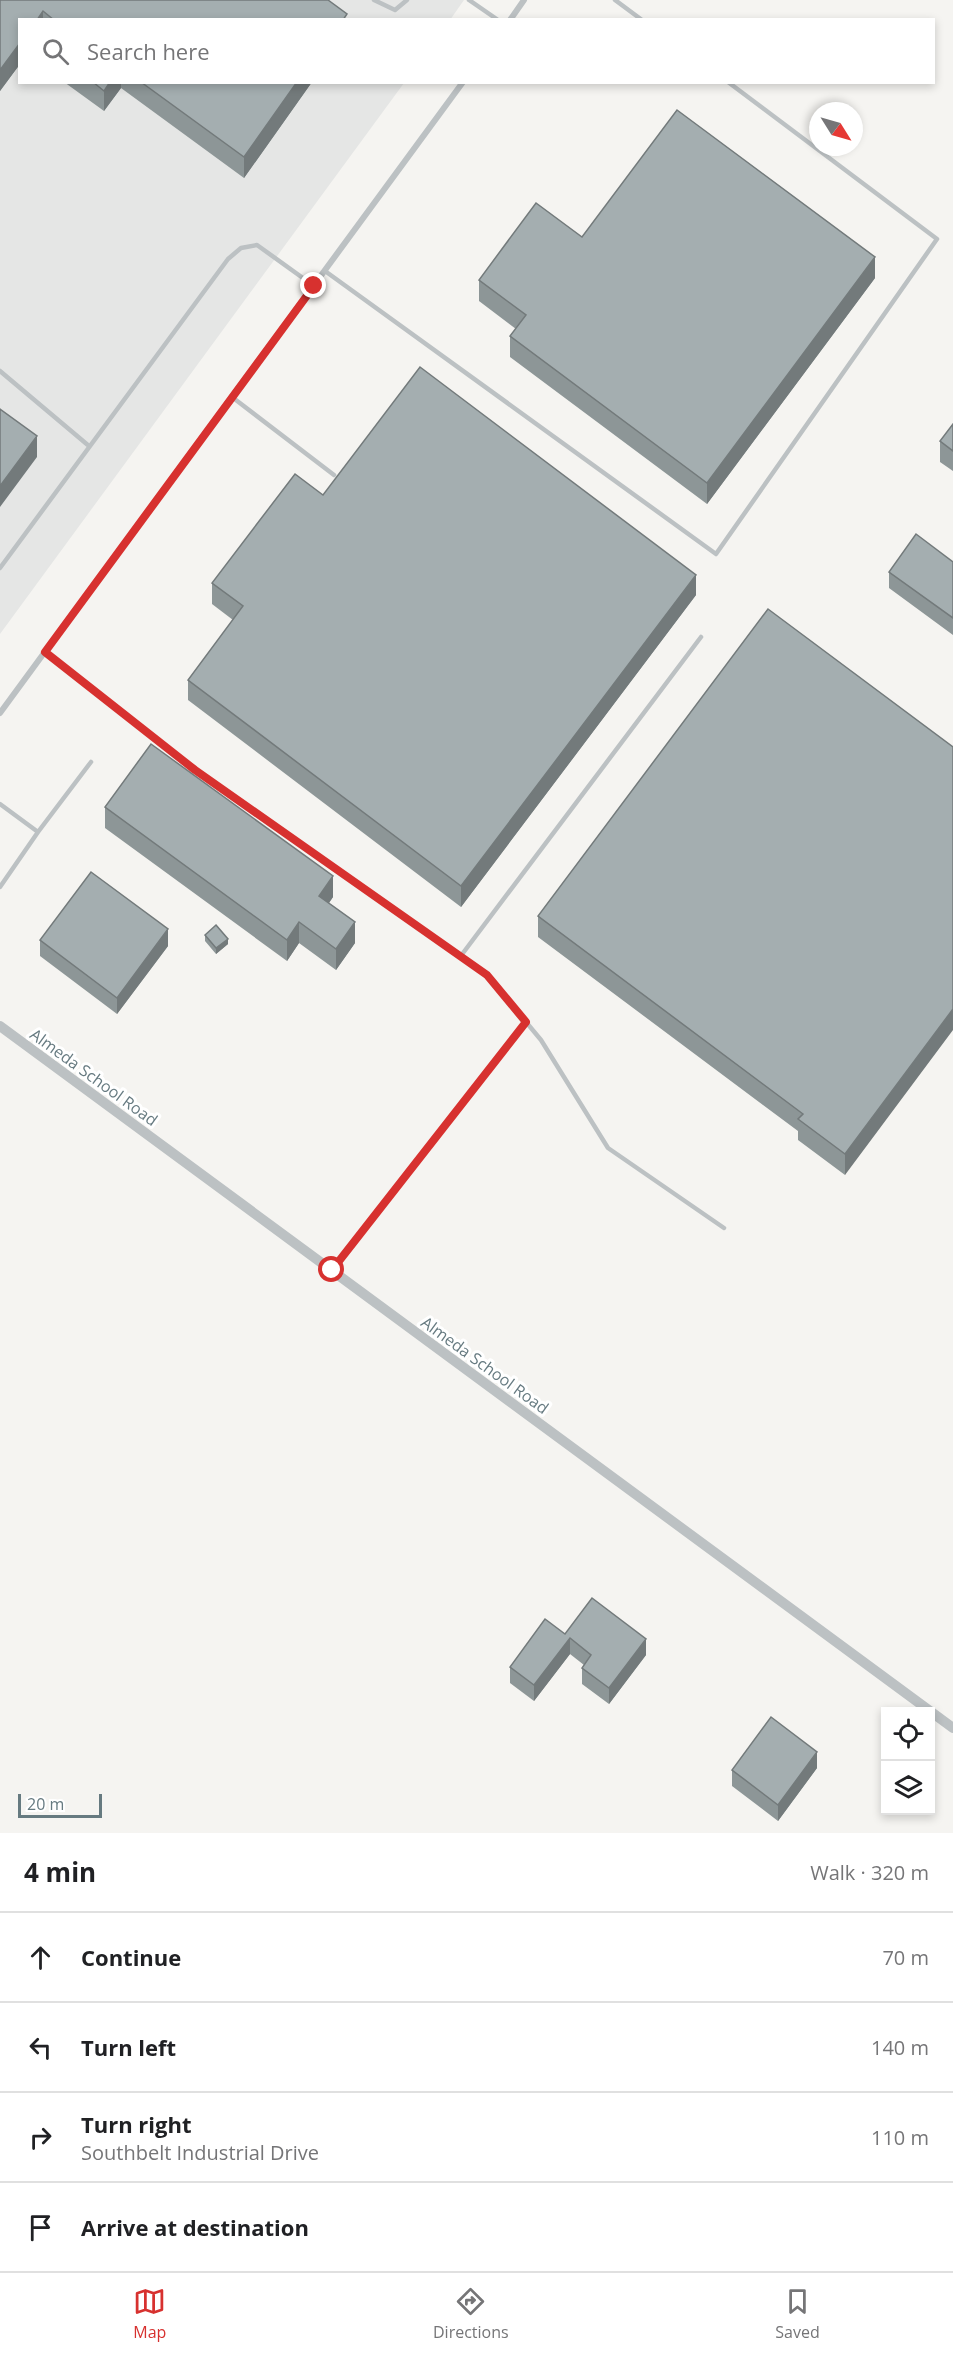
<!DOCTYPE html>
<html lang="en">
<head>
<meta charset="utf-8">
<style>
  :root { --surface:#fff; --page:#f2f2f2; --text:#202124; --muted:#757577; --line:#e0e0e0; --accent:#d7312f }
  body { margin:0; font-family:"Open Sans",sans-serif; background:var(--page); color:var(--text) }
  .controls { position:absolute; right:18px; bottom:18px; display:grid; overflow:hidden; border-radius:0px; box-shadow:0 3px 9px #0003 }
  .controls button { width:54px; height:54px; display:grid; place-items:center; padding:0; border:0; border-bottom:2px solid var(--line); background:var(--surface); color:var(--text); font:30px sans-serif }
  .compass { position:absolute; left:809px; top:102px; width:54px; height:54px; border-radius:50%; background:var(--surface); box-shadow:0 3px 9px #0003; rotate:127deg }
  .scale { position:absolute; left:18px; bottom:15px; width:84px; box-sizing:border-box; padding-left:6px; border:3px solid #667a80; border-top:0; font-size:16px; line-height:21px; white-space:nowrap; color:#667a80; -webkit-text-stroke:4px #fff; paint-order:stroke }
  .stop { position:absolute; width:18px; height:18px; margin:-14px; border:4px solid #d7312f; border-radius:50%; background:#fff }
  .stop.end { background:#d7312f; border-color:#fff; box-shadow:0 2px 6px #0008 }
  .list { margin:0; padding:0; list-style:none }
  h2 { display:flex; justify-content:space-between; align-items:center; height:78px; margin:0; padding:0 24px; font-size:26px }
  h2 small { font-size:20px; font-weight:400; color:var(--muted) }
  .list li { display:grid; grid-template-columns:39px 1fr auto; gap:18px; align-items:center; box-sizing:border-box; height:90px; padding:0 24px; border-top:2px solid var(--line) }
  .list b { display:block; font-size:22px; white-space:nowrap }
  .list p { margin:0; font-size:20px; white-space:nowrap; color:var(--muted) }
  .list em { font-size:20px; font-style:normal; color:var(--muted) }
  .icon { flex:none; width:33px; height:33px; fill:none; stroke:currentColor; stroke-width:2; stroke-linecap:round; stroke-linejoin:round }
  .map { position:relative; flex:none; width:953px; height:1833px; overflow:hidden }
  .search { position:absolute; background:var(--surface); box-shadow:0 3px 9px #0003; left:18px; right:18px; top:18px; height:66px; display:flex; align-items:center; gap:15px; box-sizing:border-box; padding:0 21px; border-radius:0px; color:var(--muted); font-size:22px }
  .sheet { height:438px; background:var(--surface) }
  nav { display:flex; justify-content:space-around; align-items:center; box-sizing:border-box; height:84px; border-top:2px solid var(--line); background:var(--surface); font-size:16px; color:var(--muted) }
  nav a { display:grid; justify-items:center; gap:3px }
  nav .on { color:var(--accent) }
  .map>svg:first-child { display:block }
  .built { fill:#e5e6e5 }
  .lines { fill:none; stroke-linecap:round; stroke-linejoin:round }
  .service { stroke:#bcc1c3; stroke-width:4.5 }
  .minor { stroke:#bcc1c3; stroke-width:6 }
  .tertiary { stroke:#bcc1c3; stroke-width:10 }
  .wall { fill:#8d9697 }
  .shaded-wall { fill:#737a7b }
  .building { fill:#a4aeb0; stroke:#737a7b; stroke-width:1.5 }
  .route { stroke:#d7312f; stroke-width:8 }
  .labels { text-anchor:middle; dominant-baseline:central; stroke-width:6; stroke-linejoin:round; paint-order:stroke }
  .street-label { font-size:16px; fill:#667a80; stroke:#fff }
</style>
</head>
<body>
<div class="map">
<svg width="953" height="1833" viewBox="0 0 953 1833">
  <rect width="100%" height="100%" fill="#f5f4f1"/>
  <path class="built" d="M0,0H464L450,20H20V82L404,83L0,634Z"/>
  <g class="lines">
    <path class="service" d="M374,0L395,10L407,0
      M469,0L498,20
      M615,0L642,20
      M325,271L716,554L937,239L728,82
      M0,371L89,446
      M232,397L334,475
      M0,568L228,259L241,248L257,245L314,286
      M45,652L195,770L487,975L541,1040L608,1148L724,1228
      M0,804L38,832L0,887
      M38,832L91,762
      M460,957L701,637
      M332,1270L526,1021"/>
    <path class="minor" d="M510,20L524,0
      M0,713L463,82"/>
    <path class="tertiary" d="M0,1026L953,1728"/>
  </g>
  <path class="wall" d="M0,0L347,20H20V64L0,91Z
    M64,82H312L244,178L121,88L104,111Z
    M582,237L875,278L707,504L510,357V336L516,329L479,301V280Z
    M953,424V471L940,462V441Z
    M323,495L696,595L461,907L188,700V680L233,620L212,604V583Z
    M953,562V635L889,588V572Z
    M953,747L845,1175L798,1140V1131L538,937V916Z
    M105,807L333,897L329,903L355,943L336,970L299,943L287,961L105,828Z
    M205,935L228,944L216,954L205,941Z
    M40,940L168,946L117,1014L40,956Z
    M565,1634L646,1655L609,1704L582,1684V1668L584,1665L570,1654L534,1701L510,1683V1667Z
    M817,1768L778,1821L732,1786V1770Z"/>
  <path class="shaded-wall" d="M43,11V20H37Z
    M20,43V64L0,91V70Z
    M110,82H121V88L104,111V91Z
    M297,82H312L244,178V157Z
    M875,257V278L707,504V483Z
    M37,436V457L0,507V486Z
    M696,575V595L461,907V886Z
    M333,876V897L319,917V896Z
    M299,922V943L287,961V940Z
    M355,922V943L336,970V949Z
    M168,929V946L117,1014V998Z
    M228,939V944L216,954V948Z
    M953,1009V1030L845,1175V1154Z
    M570,1638V1654L534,1701V1685Z
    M646,1639V1655L609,1704V1688Z
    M817,1752V1768L778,1821V1805Z"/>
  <path class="building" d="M0,0H328L347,14L343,20H54L43,11L37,20H20V43L0,70Z
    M93,82H110L104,91Z
    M141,82H297L244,157Z
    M677,110L875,257L707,483L510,336L526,315L479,280L536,203L582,237Z
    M420,367L696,575L461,886L188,680L243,606L212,583L295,474L323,495Z
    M0,409L37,436L0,486Z
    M953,424V451L940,441Z
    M916,534L953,562V618L889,572Z
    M768,609L953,747V1009L845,1154L798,1119L803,1114L538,916Z
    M151,744L333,876L319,896L355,922L336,949L299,922L287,940L105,807Z
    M91,872L168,929L117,998L40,940Z
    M216,925L228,939L216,948L205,935Z
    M592,1598L646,1639L609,1688L582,1668L591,1655L570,1638L534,1685L510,1667L545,1619L565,1634Z
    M771,1717L817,1752L778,1805L732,1770Z"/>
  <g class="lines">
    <path class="route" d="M314,286L45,652L195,770L487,975L526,1022L332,1270"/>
  </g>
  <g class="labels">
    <g class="street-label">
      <text transform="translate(94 1077) rotate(36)">Almeda School Road</text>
      <text transform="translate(485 1365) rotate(36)">Almeda School Road</text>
    </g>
  </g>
</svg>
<div class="controls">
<button><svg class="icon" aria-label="locate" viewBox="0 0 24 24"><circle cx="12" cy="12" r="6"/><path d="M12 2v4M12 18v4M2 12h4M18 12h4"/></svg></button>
<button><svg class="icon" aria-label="layers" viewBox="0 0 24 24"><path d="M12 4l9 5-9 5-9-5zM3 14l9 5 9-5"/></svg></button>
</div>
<svg class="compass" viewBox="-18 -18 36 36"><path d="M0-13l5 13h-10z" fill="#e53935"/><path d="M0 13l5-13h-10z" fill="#757577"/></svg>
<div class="scale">20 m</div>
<div class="stop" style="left:332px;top:1270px"></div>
<div class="stop end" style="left:314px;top:286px"></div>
<div class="search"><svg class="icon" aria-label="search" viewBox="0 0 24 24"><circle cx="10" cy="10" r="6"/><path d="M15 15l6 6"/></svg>Search here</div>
</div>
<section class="sheet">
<h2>4 min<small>Walk · 320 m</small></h2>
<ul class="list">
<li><svg class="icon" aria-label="ahead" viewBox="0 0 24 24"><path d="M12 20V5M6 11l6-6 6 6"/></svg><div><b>Continue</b></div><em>70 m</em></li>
<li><svg class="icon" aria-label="left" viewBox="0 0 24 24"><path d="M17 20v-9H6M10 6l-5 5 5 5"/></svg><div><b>Turn left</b></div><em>140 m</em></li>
<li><svg class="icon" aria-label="right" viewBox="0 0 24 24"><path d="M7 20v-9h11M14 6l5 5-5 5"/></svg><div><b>Turn right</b><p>Southbelt Industrial Drive</p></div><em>110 m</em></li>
<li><svg class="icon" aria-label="arrive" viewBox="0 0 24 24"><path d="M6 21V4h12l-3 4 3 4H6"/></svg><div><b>Arrive at destination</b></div></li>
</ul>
</section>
<nav>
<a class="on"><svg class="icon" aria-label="map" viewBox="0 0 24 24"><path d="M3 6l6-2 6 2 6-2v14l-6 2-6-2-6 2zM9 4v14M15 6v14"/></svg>Map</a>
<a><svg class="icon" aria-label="directions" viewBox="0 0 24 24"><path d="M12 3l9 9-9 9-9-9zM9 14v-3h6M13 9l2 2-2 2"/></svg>Directions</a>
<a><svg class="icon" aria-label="saved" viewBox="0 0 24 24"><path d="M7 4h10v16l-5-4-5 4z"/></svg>Saved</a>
</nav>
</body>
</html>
